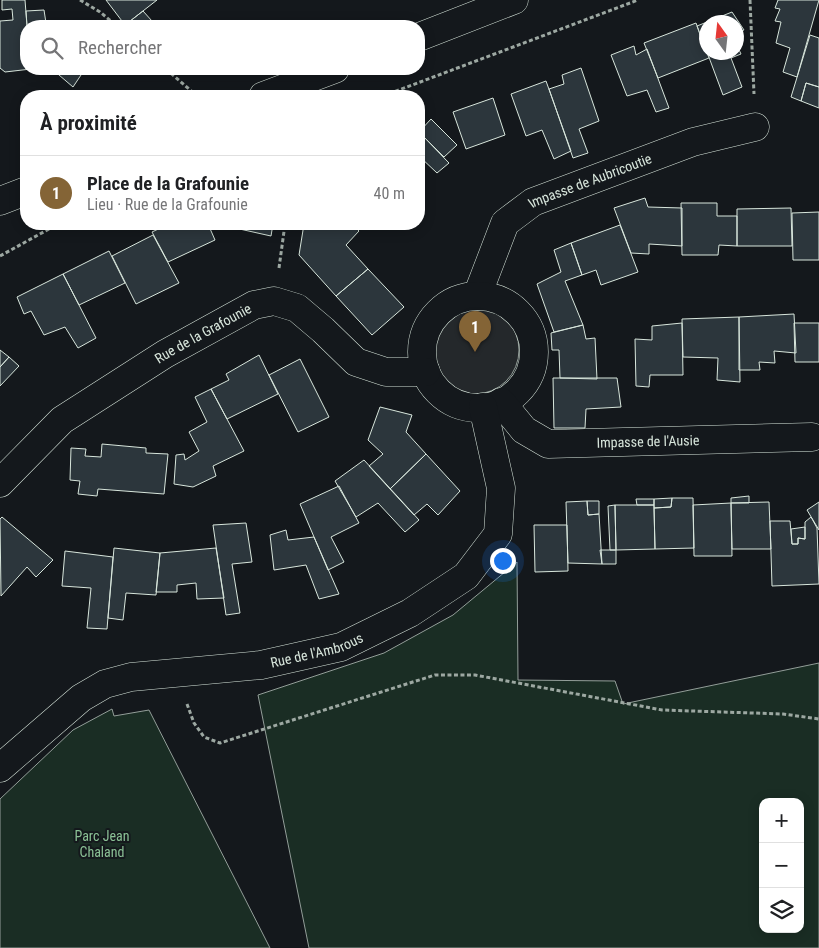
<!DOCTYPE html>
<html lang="fr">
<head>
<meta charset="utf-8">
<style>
  :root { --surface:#fff; --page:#f2f2f2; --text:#202124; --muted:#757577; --line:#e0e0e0; --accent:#846436 }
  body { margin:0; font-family:"Roboto Condensed",sans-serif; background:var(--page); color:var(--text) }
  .controls { position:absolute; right:15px; bottom:15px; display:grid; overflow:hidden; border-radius:10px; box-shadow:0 2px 12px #0003 }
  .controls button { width:45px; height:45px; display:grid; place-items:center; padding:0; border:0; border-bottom:1px solid var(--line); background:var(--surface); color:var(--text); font:25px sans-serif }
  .compass { position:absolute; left:699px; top:15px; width:45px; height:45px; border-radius:50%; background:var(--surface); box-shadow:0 2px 12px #0003; rotate:345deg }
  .you { position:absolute; left:502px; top:560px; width:18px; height:18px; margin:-12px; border:4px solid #fff; border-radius:50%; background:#1a73e8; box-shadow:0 0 0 8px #1a73e833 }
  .badge { display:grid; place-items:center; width:32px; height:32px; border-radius:50%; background:var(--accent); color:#fff; font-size:16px; font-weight:700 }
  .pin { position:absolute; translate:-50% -41px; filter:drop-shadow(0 1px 2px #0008) }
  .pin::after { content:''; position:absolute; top:26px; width:18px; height:15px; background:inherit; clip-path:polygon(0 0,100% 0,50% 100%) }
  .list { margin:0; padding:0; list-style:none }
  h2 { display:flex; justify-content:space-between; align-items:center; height:65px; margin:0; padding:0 20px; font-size:21px }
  h2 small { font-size:16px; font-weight:400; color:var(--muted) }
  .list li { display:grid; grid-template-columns:32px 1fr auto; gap:15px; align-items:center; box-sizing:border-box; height:75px; padding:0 20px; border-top:1px solid var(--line) }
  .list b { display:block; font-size:19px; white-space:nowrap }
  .list p { margin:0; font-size:16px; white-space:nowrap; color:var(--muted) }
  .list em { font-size:16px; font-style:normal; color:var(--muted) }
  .icon { flex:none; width:28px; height:28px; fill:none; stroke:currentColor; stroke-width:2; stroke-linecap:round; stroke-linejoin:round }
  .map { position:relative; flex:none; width:819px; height:948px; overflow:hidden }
  .search { position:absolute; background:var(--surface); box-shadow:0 2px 12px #0003; left:20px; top:20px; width:405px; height:55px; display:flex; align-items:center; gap:12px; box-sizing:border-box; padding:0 18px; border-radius:20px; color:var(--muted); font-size:19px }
  .panel { position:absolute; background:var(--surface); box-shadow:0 2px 12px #0003; left:20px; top:90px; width:405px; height:140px; border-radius:20px }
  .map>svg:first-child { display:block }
  .green { fill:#1a2d24; stroke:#939e99; fill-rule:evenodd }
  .parking { fill:#24282b; stroke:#939e99 }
  .building { fill:#2c363c; stroke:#d8e6dc }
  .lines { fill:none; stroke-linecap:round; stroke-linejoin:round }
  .street-casing { stroke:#d8e6dc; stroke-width:29 }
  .secondary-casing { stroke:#d8e6dc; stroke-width:29 }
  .path { stroke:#9da8a2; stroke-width:3; stroke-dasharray:4 2.5; stroke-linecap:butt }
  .street { stroke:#14181c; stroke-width:28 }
  .secondary { stroke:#14181c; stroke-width:28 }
  .labels { text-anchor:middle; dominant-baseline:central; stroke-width:4; stroke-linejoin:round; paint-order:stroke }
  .street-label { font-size:14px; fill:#d8e6dc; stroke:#14181c }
  .park-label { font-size:14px; fill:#8ac095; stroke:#14181c }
</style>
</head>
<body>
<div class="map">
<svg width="819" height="948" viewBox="0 0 819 948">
  <rect width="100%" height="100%" fill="#14181c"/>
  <path class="green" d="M517,562L518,680L615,681L623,704L819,663V948H309L258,695L384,653L453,615ZM763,802H800V929H763Z
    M112,709L114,716L149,710L270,948H0V799L73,730Z"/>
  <path class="parking" d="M431 350a44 44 0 1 1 88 0a44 44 0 1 1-88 0Z"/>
  <path class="building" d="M2,0H25L27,26L26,69H31L5,72L0,68V21L13,20L12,9L2,10Z
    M106,0H157L125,25Z
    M778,0H819L797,77L783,72L790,48L776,43L781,22L775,21L780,9L775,8Z
    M44,10L46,23L63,21L70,26H27L26,11Z
    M143,11L152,21L146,26H126L125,25Z
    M732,12L744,30L736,33V22H706V52L697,26Z
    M696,23L709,58L658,78L644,43Z
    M810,35L819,38V87L806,83L801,101L791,97Z
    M736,43L741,54L731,58L742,87L723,95L707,52H736Z
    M634,46L636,55L647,49L669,108L656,112L647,90L627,96L611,55Z
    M581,68L599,121L579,129L588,153L573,158L549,89L564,84L562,75Z
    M52,69H85L73,87Z
    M546,81L571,151L554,159L542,130L526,136L511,94Z
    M806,83L819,87V108L801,101Z
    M493,98L505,135L466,149L453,112Z
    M431,119L457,145L444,157L419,132Z
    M419,132L449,163L437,173L419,156Z
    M645,198L648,207L682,208V246L649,244V254L631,253L614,208Z
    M681,203H717V216H737V246L719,245L718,255H682Z
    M791,208L792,246H737V209Z
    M819,212V260H793L792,213Z
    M169,224H208L215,240L168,262L152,232Z
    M236,224H273L271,236L235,228Z
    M304,224H352L359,231L346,245L368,269L336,296L299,255Z
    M620,225L638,272L601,285L596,270L582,275L571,243Z
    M153,235L179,283L136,304L112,256Z
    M571,243L582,275L565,281L583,325L554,332L537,284L561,272L554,250Z
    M109,251L125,283L79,305L63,274Z
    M368,269L404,307L372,335L336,296Z
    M63,274L96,338L78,348L65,327L44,335L31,311L24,314L17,297Z
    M794,314L796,353L774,351L775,363L759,362L760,370H739V317Z
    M739,317L740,382L717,380L718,358L683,357L682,319Z
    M682,323L683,375H650L649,387L636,386L635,339L652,340V326Z
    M794,323H819V362H795Z
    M583,325L586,339L595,338L597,379L560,378L559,350H552L551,333Z
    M0,350L9,357L0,367Z
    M259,355L278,394L227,419L211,389L229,380L226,374Z
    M9,357L19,366L0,386V367Z
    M300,359L329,417L298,432L269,375Z
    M553,378H617L621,407L586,409L585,428H554Z
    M211,389L244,451L213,466L216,476L193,487L174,484L176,455L184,454L185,460L199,451L189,432L207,422L195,397Z
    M380,407L412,415L406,432L426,454L390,489L369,466L383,454L368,440Z
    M102,444L146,448V453L168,454L164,494L98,489L97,496L78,494L80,481L70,480L71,448L86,449L85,456L101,457Z
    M426,454L460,491L438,515L427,504L414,515L390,489Z
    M364,460L419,520L405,532L378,503L356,517L335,481Z
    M339,486L359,523L331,537L344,562L328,570L300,504Z
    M749,496V503H731V498Z
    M672,498L671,507L654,508V499Z
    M672,498H693L694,548L655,549L654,508L671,507Z
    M636,499H654V505H637Z
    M587,501H599V514L588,515Z
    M587,501L588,515L599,514L602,564L568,563L566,502Z
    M769,502L771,549H732L731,503Z
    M819,502V530L807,510Z
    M731,503L732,556H694L693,505Z
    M615,505L616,550H610L608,506Z
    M615,505H654L655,549L616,550Z
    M2,517L53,560L36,577L27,567L1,596L0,519Z
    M811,517L817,528L819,584L772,586L770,521H790L792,544H798V538L805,539V522Z
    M246,523L252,562L232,564L240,613L226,615L213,525Z
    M534,525H567L568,571L535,572Z
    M805,527V539L798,538V544H792L791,529Z
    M286,530L288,540L314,537L339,594L319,599L306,565L274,570L270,535Z
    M114,548L160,553L156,595L126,593L123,620L108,618Z
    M216,548L224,598L197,599L196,583L177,585V592H156L160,553Z
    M600,550H616V564H602Z
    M65,551L113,557L107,629L87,628L91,588L62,586Z"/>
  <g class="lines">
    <defs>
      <g id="street">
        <path id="s1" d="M477,296L505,223L533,202L693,142L755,127"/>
        <circle cx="478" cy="352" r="56"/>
        <path id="s2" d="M501,402L524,430L548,444L812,437"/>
        <path id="s3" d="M0,483L62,420L165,354L254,305L274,301L297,308L323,330L356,362L386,372H426"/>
        <path id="s4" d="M0,768L81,698L105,684L131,677L261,665L341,647L410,613L466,576L498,534L501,488L483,407"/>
      </g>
      <path id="secondary" d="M419,37L514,0
        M263,96L335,69
        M0,201L26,191"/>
    </defs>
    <use href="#street" class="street-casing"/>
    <use href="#secondary" class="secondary-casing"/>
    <path class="path" d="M80,0L100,12L117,26
      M750,0L754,94
      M166,69L197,96
      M383,96L638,0
      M0,256L58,224
      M279,268L285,224
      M187,704L194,723L204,737L220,743L435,675H475L662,710L783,714L819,719"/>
    <use href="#street" class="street"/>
    <use href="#secondary" class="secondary"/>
  </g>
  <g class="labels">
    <g class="street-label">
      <text stroke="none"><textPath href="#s1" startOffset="174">Impasse de Aubricoutie</textPath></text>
      <text stroke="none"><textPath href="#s3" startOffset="254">Rue de la Grafounie</textPath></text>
      <text stroke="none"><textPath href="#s2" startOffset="164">Impasse de l'Ausie</textPath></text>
      <text stroke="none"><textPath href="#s4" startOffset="350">Rue de l'Ambrous</textPath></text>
    </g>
    <g class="park-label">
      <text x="102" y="836">Parc Jean<tspan x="102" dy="16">Chaland</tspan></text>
    </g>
  </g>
</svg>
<div class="controls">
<button>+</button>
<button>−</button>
<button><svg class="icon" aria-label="layers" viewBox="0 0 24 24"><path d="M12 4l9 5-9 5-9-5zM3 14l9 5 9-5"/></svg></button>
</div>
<svg class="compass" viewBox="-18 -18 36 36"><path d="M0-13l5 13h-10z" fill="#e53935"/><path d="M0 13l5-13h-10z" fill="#757577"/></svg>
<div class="you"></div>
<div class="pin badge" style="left:475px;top:352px">1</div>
<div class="search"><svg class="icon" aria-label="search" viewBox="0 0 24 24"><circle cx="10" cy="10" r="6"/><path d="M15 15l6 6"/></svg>Rechercher</div>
<section class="panel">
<h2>À proximité<small></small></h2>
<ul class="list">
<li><span class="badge">1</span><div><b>Place de la Grafounie</b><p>Lieu · Rue de la Grafounie</p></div><em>40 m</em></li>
</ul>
</section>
</div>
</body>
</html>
